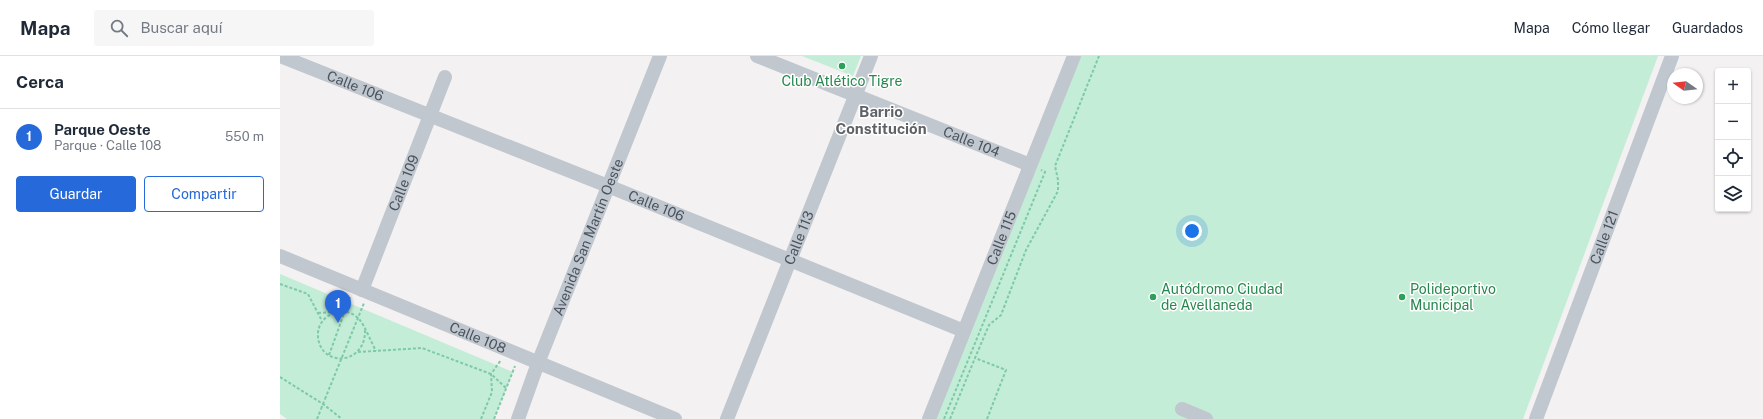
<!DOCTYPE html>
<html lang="es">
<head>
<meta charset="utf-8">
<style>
  :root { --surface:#fff; --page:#f6f6f7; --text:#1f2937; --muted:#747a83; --line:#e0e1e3; --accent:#2569da }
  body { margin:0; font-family:"Public Sans",sans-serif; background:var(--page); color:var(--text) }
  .controls { position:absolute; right:12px; top:12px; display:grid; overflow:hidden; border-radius:4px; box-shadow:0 1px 3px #0004 }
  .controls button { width:36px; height:36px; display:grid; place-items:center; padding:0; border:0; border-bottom:1px solid var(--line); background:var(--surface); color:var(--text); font:20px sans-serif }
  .compass { position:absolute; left:1387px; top:12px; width:36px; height:36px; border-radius:50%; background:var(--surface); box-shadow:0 1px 3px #0004; rotate:284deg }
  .you { position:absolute; left:912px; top:175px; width:14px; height:14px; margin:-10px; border:3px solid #fff; border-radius:50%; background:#1a73e8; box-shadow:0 0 0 6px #1a73e833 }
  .badge { display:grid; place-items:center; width:26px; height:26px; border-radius:50%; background:var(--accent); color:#fff; font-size:13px; font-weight:700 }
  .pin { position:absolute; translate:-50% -33px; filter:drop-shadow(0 1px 2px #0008) }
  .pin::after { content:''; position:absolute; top:21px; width:14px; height:12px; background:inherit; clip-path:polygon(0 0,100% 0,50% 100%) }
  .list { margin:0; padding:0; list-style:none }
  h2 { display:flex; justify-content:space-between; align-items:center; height:52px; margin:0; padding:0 16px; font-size:17px }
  h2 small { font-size:13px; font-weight:400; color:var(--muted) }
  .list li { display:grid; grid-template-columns:26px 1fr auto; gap:12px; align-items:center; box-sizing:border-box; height:56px; padding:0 16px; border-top:1px solid var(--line) }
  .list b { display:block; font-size:15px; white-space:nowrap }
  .list p { margin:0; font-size:13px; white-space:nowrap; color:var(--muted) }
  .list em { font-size:13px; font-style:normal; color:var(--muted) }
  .actions { display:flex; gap:8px; padding:12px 16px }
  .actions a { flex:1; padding:9px 0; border:1px solid var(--accent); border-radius:4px; text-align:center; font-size:14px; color:var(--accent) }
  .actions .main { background:var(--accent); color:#fff }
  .icon { flex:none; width:22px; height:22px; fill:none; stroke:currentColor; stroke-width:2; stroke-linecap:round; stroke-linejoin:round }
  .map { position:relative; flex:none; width:1483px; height:363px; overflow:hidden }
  header { display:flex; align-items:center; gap:24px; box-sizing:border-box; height:56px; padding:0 20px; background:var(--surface); border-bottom:1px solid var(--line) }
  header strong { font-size:19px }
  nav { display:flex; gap:22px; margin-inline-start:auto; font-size:14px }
  .search { width:280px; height:36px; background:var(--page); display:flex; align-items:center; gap:10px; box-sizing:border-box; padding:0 14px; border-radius:4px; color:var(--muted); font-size:15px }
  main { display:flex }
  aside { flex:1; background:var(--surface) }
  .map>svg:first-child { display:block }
  .green { fill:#c3edd6 }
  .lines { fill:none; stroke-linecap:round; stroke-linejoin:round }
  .path { stroke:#7dc9a9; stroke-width:2; stroke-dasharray:3 2; stroke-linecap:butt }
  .minor { stroke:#c0c7cf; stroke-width:14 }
  .path-bridge { stroke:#7dc9a9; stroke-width:2; stroke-dasharray:3 2; stroke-linecap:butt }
  .leisure-dot { fill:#2e9e5b; stroke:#fff; stroke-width:1.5 }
  .labels { text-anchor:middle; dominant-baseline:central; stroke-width:3; stroke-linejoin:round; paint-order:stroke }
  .leisure-label { font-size:14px; fill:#27864d; stroke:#fff; text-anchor:start }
  .street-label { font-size:14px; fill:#4a535e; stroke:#fff }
  .neighbourhood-label { font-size:15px; font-weight:bold; fill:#5e6166; stroke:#fff }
</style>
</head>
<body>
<header>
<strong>Mapa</strong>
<div class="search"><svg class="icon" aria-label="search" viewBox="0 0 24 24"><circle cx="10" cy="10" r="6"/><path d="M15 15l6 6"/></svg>Buscar aquí</div>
<nav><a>Mapa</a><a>Cómo llegar</a><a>Guardados</a></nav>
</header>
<main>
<aside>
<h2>Cerca<small></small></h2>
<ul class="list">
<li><span class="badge">1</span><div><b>Parque Oeste</b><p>Parque · Calle 108</p></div><em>550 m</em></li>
</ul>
<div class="actions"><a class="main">Guardar</a><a>Compartir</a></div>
</aside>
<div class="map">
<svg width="1483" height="363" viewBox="0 0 1483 363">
  <rect width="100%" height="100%" fill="#f3f1f1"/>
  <path class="green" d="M522,0H581L573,20Z
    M800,0H1378L1243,363H655Z
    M0,218L233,316L214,363H7L0,358Z"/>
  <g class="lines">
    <path class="path" d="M0,228L28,238L42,265
      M38,257L54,256
      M85,274C86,309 41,312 38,281C36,259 64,247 79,263C85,270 91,286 96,295
      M78,296L142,292L211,318L226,332
      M49,299L70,241
      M0,321L43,348L62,363
      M45,343L84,247
      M37,363L41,353
      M201,363L212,336L211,318L221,304
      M214,363L235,310
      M664,363L765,116L761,114
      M670,363L695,302
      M707,363L726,314L695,302L709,269L721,259L746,194L778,135V124L775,110L819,0"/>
    <g class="minor">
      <path id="s1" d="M0,0L328,130L684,275"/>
      <path id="s2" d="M477,0L750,109"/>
      <path id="s3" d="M0,200L395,363"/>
      <path id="s4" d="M82,234L165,21"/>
      <path d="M902,353L926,363"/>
      <path id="s5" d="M238,363L258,307L380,0"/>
      <path id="s6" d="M447,363L591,0"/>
      <path id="s7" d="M649,363L794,0"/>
      <path id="s8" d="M1256,363L1392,0"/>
    </g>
    <path class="path-bridge" d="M41,353L45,343"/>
  </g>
  <g class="leisure-dot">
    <circle cx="562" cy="10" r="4"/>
    <circle cx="873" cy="241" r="4"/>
    <circle cx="1122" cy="241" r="4"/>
  </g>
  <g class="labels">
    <g class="leisure-label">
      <text x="562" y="25" text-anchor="middle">Club Atlético Tigre</text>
      <text x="881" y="233">Autódromo Ciudad<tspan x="881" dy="16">de Avellaneda</tspan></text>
      <text x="1130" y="233">Polideportivo<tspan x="1130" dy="16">Municipal</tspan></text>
    </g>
    <g class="street-label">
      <text stroke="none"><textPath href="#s1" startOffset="81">Calle 106</textPath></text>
      <text stroke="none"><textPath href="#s2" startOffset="231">Calle 104</textPath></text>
      <text stroke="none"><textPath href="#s4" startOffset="115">Calle 109</textPath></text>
      <text stroke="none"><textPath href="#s1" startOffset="405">Calle 106</textPath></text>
      <text stroke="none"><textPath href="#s5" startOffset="195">Avenida San Martín Oeste</textPath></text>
      <text stroke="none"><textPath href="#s6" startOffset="195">Calle 113</textPath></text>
      <text stroke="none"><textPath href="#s7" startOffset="195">Calle 115</textPath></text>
      <text stroke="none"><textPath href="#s8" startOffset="194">Calle 121</textPath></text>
      <text stroke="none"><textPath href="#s3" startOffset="214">Calle 108</textPath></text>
    </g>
    <g class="neighbourhood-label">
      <text x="601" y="55">Barrio<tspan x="601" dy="17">Constitución</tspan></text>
    </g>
  </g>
</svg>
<div class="controls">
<button>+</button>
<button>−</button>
<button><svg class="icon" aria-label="locate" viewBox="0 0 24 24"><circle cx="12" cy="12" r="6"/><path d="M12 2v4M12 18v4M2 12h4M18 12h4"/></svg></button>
<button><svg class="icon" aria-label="layers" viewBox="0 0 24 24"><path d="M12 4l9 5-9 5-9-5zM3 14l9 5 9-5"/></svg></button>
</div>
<svg class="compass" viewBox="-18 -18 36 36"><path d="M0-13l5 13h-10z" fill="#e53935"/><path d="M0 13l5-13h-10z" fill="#747a83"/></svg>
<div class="you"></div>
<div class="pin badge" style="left:58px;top:267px">1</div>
</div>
</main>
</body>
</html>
